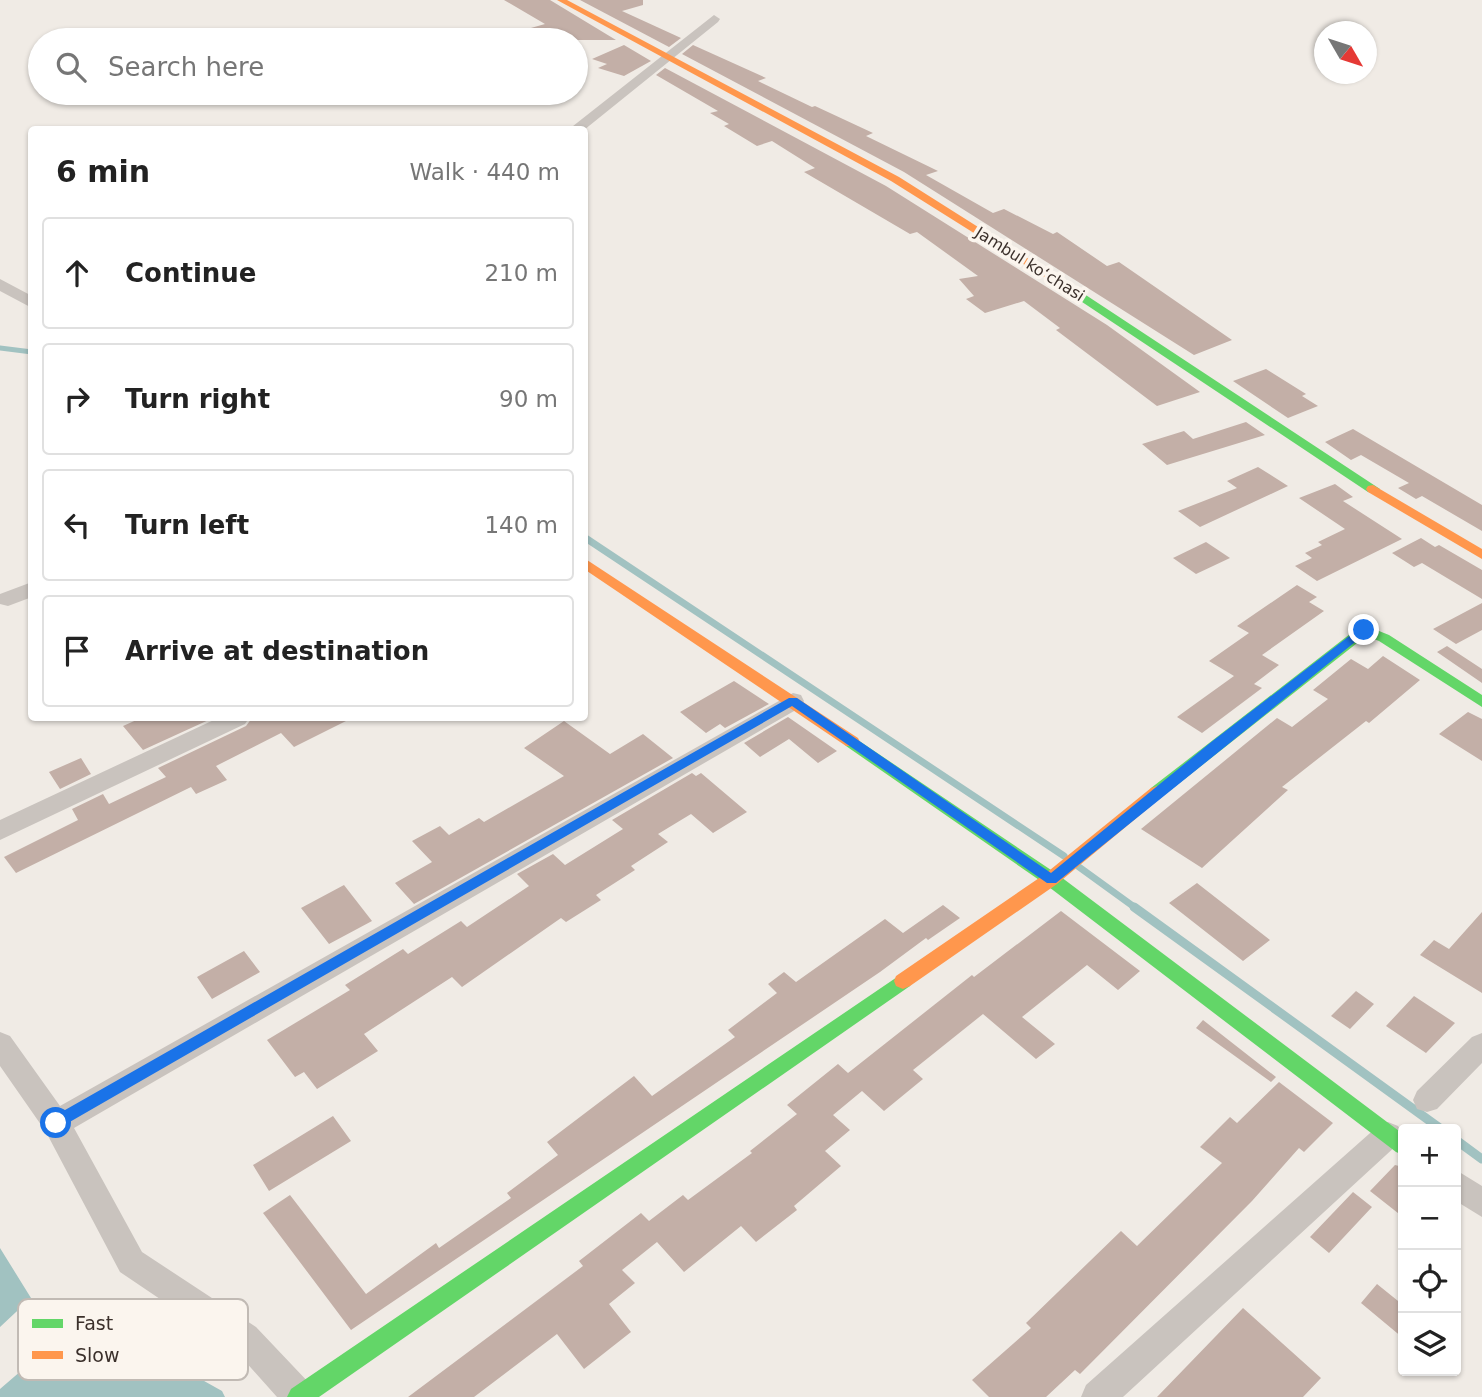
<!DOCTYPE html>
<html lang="en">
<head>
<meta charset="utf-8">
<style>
  :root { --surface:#fff; --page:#f2f2f2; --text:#222; --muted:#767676; --line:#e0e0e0 }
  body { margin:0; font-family:"DejaVu Sans",sans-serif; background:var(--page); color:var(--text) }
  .controls { position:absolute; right:21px; bottom:21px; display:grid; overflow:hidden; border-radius:7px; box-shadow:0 2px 5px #0004 }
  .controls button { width:63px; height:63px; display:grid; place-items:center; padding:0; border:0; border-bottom:2px solid var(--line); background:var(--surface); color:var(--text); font:35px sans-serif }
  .compass { position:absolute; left:1314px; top:21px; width:63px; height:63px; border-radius:50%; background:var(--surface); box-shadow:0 2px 5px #0004; rotate:129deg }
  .stop { position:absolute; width:21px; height:21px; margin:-16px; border:5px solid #1a73e8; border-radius:50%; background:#fff }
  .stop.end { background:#1a73e8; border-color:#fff; box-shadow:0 2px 7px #0008 }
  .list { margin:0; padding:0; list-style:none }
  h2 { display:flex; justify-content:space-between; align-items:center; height:91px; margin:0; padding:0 28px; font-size:30px }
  h2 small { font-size:23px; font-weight:400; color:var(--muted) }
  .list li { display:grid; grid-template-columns:46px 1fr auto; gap:21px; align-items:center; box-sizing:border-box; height:112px; margin:0 14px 14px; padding:0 14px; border:2px solid var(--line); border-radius:7px }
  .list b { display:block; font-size:26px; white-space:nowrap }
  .list em { font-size:23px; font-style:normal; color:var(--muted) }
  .icon { flex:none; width:38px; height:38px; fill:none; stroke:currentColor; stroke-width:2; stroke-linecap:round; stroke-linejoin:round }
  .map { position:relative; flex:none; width:1482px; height:1397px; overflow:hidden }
  .search { position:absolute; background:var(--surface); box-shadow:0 2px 5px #0004; left:28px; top:28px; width:560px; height:77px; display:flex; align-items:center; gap:18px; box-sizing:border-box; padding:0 24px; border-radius:38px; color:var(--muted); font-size:26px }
  .panel { position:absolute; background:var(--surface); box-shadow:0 2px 5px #0004; left:28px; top:126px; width:560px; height:595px; border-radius:7px }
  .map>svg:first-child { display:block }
  .water { fill:#a1c2c1 }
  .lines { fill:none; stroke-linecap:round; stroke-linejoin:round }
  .stream-far2 { stroke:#a1c2c1; stroke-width:5 }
  .stream-far1 { stroke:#a1c2c1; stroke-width:7 }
  .stream { stroke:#a1c2c1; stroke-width:9 }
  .building { fill:#c3afa7 }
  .street { fill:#c9c3be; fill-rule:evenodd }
  .fast { fill:#63d668; fill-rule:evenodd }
  .slow { fill:#ff974d; fill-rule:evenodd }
  .route { fill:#1a73e8 }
  .labels { text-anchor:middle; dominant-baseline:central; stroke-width:7; stroke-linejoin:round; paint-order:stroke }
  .far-street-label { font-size:16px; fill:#3b302b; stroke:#fbf5ee }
  .key { fill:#fbf5ee; stroke:#c1bab4; stroke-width:2 }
  .key-label { font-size:19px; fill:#3b302b }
</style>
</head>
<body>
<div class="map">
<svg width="1482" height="1397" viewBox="0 0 1482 1397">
  <rect width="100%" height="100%" fill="#f0ebe5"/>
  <path class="water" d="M0,1248L31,1298L0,1327Z
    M86,1315L222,1391L225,1397H0V1389Z"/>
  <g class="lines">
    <path class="stream-far2" d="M0,348L32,352"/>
    <path class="stream-far1" d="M584,537L1064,856
      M1079,867L1137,909"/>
    <path class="stream" d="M1134,907L1441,1129
      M1456,1140L1482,1159"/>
  </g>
  <path class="building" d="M504,0H550L616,40H506V35L545,24Z
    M580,0H643V5L622,11L681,38L669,47Z
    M624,45L651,61L624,76L598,68L607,64L592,59Z
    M693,45L766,78L758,81L812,107L815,106L873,133L866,136L938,171L926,175L993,213L1004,209L1053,234L1057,232L1107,266L1119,262L1232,340L1194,355L904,172L682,54Z
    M665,68L886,186L1107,325L1200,392L1157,406L1056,330L1060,328L1024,301L985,313L966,299L974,296L959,279L978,276L917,232L910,234L804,172L815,168L772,141L757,146L724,126L729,124L710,113L718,111L656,75Z
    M1266,369L1306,394L1302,396L1318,406L1288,418L1233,381Z
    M1246,422L1265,435L1167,465L1142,444L1184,431L1193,439Z
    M1353,429L1482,505V531L1422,496L1416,499L1398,488L1409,483L1361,455L1351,460L1325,442Z
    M1258,467L1288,486L1200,527L1178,511L1237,488L1227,481Z
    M1335,484L1353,497L1343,501L1402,539L1317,581L1295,566L1312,558L1305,553L1322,545L1318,542L1345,529L1299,498Z
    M1421,538L1435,547L1439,545L1482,570V599L1422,563L1414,567L1392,553Z
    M1206,542L1230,558L1196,574L1173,558Z
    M1297,585L1317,597L1309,602L1324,611L1262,655L1279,665L1254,684L1262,688L1202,733L1177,717L1234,676L1209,661L1249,633L1237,626Z
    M1482,603V630L1456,644L1433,629Z
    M1447,646L1482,669V683L1437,652Z
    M1383,656L1420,680L1369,723L1366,721L1282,787L1288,790L1202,868L1141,829L1277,718L1292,727L1328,699L1313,690L1351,659L1368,669Z
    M734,681L769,704L725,728L720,724L706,733L680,712Z
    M1468,712L1482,719V761L1439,734Z
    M788,717L837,751L818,763L789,739L760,757L744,743Z
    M141,718H213L143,750L123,726Z
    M252,718H352L294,747L281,733L216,766L227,780L196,794L191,787L16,873L4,857L78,820L72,809L103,794L109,804L166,777L158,768L246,726Z
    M564,721L610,754L643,734L673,758L414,904L395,883L432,862L412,841L440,826L449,835L479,818L484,822L564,776L524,748Z
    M81,758L91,774L60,789L49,772Z
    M692,773L696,776L701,773L747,812L713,833L691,814L658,834L668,842L631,866L635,870L596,895L601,900L566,922L561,918L462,987L452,977L364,1034L378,1051L317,1089L304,1072L295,1077L267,1040L350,990L345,985L403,949L408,954L461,921L467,927L529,886L517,874L553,854L565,865L623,829L612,820Z
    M1197,883L1270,940L1243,961L1169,903Z
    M344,885L372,921L329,944L301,908Z
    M943,905L960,918L928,940L926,938L880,972L351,1330L263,1213L290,1195L366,1294L436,1243L439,1248L511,1198L507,1193L558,1155L547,1142L634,1076L652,1096L735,1037L728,1030L777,993L768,984L784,972L796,982L885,919L903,933Z
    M1061,911L1140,971L1118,990L1087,965L1022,1017L1055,1044L1036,1059L983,1014L913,1070L923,1079L884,1111L862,1091L833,1115L850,1130L825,1151L841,1166L794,1206L797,1210L756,1242L741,1226L684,1272L657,1242L622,1270L635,1283L609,1304L631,1332L584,1369L557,1334L474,1397H408L583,1266L579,1261L641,1213L649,1221L683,1195L688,1200L752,1153L750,1151L797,1114L787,1105L838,1064L848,1073L972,975L974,977Z
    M1482,912V993L1420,955L1434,940L1449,949Z
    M244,951L260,972L212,999L197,977Z
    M1356,991L1374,1004L1350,1029L1331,1016Z
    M1414,996L1455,1023L1426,1053L1386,1026Z
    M1203,1020L1276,1077L1271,1082L1196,1028Z
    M1279,1082L1333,1123L1304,1152L1299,1148L1252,1201L1080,1374L1075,1370L1046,1397H989L972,1380L1031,1328L1026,1323L1121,1231L1137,1246L1222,1163L1200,1147L1230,1117L1237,1123Z
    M333,1116L351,1141L269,1191L253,1165Z
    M1395,1165L1403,1167V1217L1370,1191Z
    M1353,1192L1372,1207L1329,1253L1310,1237Z
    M1377,1284L1403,1305V1338L1361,1303Z
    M1243,1308L1321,1378L1303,1397H1157Z"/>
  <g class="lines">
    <path class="street" d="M714,15L720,19L718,22L584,130H568Z
      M0,279L32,296V308L0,291Z
      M32,582V597L8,606L0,604V594Z
      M793,693L801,695L804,701L801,707L74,1128L142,1252L256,1327L311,1385L316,1397H277L234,1349L120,1272L46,1132L0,1066V1032L10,1036L60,1106Z
      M218,718H249L245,724L0,840V820Z
      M1482,1033V1063L1437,1109L1427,1112L1417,1109L1413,1100L1417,1091L1472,1037Z
      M1388,1122L1398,1126L1403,1135L1398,1144L1123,1397H1081L1086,1385L1378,1126Z
      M1456,1170L1482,1186V1217L1456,1201Z"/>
    <path class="fast" d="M1056,277L1060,278L1380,489L1373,493L1368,492L1052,282L1050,280Z
      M1364,625L1389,635L1482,695V707L1379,641L1366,636L1163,796H1151L1149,792L1151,788L1359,627Z
      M852,736L1057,874L1403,1134V1155L1396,1152L1045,884L846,746L844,742L846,738Z
      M903,973L910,976L912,981L910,986L319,1397H287L291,1389Z"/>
    <path class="slow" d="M557,0H567L899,177L1062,280L1052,282L891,181Z
      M1373,485L1482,549V559L1368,492L1366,489L1368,486Z
      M584,558L858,738L860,742L858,746H846L584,569Z
      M1157,786L1163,788L1165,792L1163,796L1057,884L910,986L903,989L896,986L894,981L896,976L1045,874L1151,788Z"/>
  </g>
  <path class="route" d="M1361,627L1370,630L1056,883H1047L792,706L61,1127L56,1129L49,1123L51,1118L789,698H797L1051,873L1210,743Z"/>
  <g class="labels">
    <g class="far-street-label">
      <text transform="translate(1030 264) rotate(32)">Jambul ko‘chasi</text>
    </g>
  </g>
  <rect x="18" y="1299" width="230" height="81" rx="10" class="key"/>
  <rect x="32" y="1319" width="31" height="9" fill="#63d668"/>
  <rect x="32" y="1351" width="31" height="8" fill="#ff974d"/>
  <g class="key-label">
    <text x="75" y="1330">Fast</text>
    <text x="75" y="1362">Slow</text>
  </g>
</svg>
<div class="controls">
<button>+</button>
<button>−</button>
<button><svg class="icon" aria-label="locate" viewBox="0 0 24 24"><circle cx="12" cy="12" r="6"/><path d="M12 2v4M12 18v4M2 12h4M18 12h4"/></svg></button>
<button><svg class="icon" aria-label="layers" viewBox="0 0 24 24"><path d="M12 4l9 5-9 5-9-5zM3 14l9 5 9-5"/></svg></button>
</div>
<svg class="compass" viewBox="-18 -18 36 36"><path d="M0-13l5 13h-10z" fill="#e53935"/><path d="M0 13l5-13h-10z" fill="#767676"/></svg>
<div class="stop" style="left:56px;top:1123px"></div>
<div class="stop end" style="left:1364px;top:630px"></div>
<div class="search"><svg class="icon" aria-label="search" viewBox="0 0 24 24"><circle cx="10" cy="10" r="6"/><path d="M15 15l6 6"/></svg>Search here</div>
<section class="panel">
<h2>6 min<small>Walk · 440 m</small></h2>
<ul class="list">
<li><svg class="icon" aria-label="ahead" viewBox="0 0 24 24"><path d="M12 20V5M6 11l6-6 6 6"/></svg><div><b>Continue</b></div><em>210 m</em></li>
<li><svg class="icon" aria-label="right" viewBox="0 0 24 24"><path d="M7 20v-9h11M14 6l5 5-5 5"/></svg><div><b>Turn right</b></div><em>90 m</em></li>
<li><svg class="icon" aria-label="left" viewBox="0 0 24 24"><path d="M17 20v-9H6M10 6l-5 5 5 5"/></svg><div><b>Turn left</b></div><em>140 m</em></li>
<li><svg class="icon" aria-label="arrive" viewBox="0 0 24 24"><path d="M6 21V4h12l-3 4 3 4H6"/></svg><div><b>Arrive at destination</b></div></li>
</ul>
</section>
</div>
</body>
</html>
